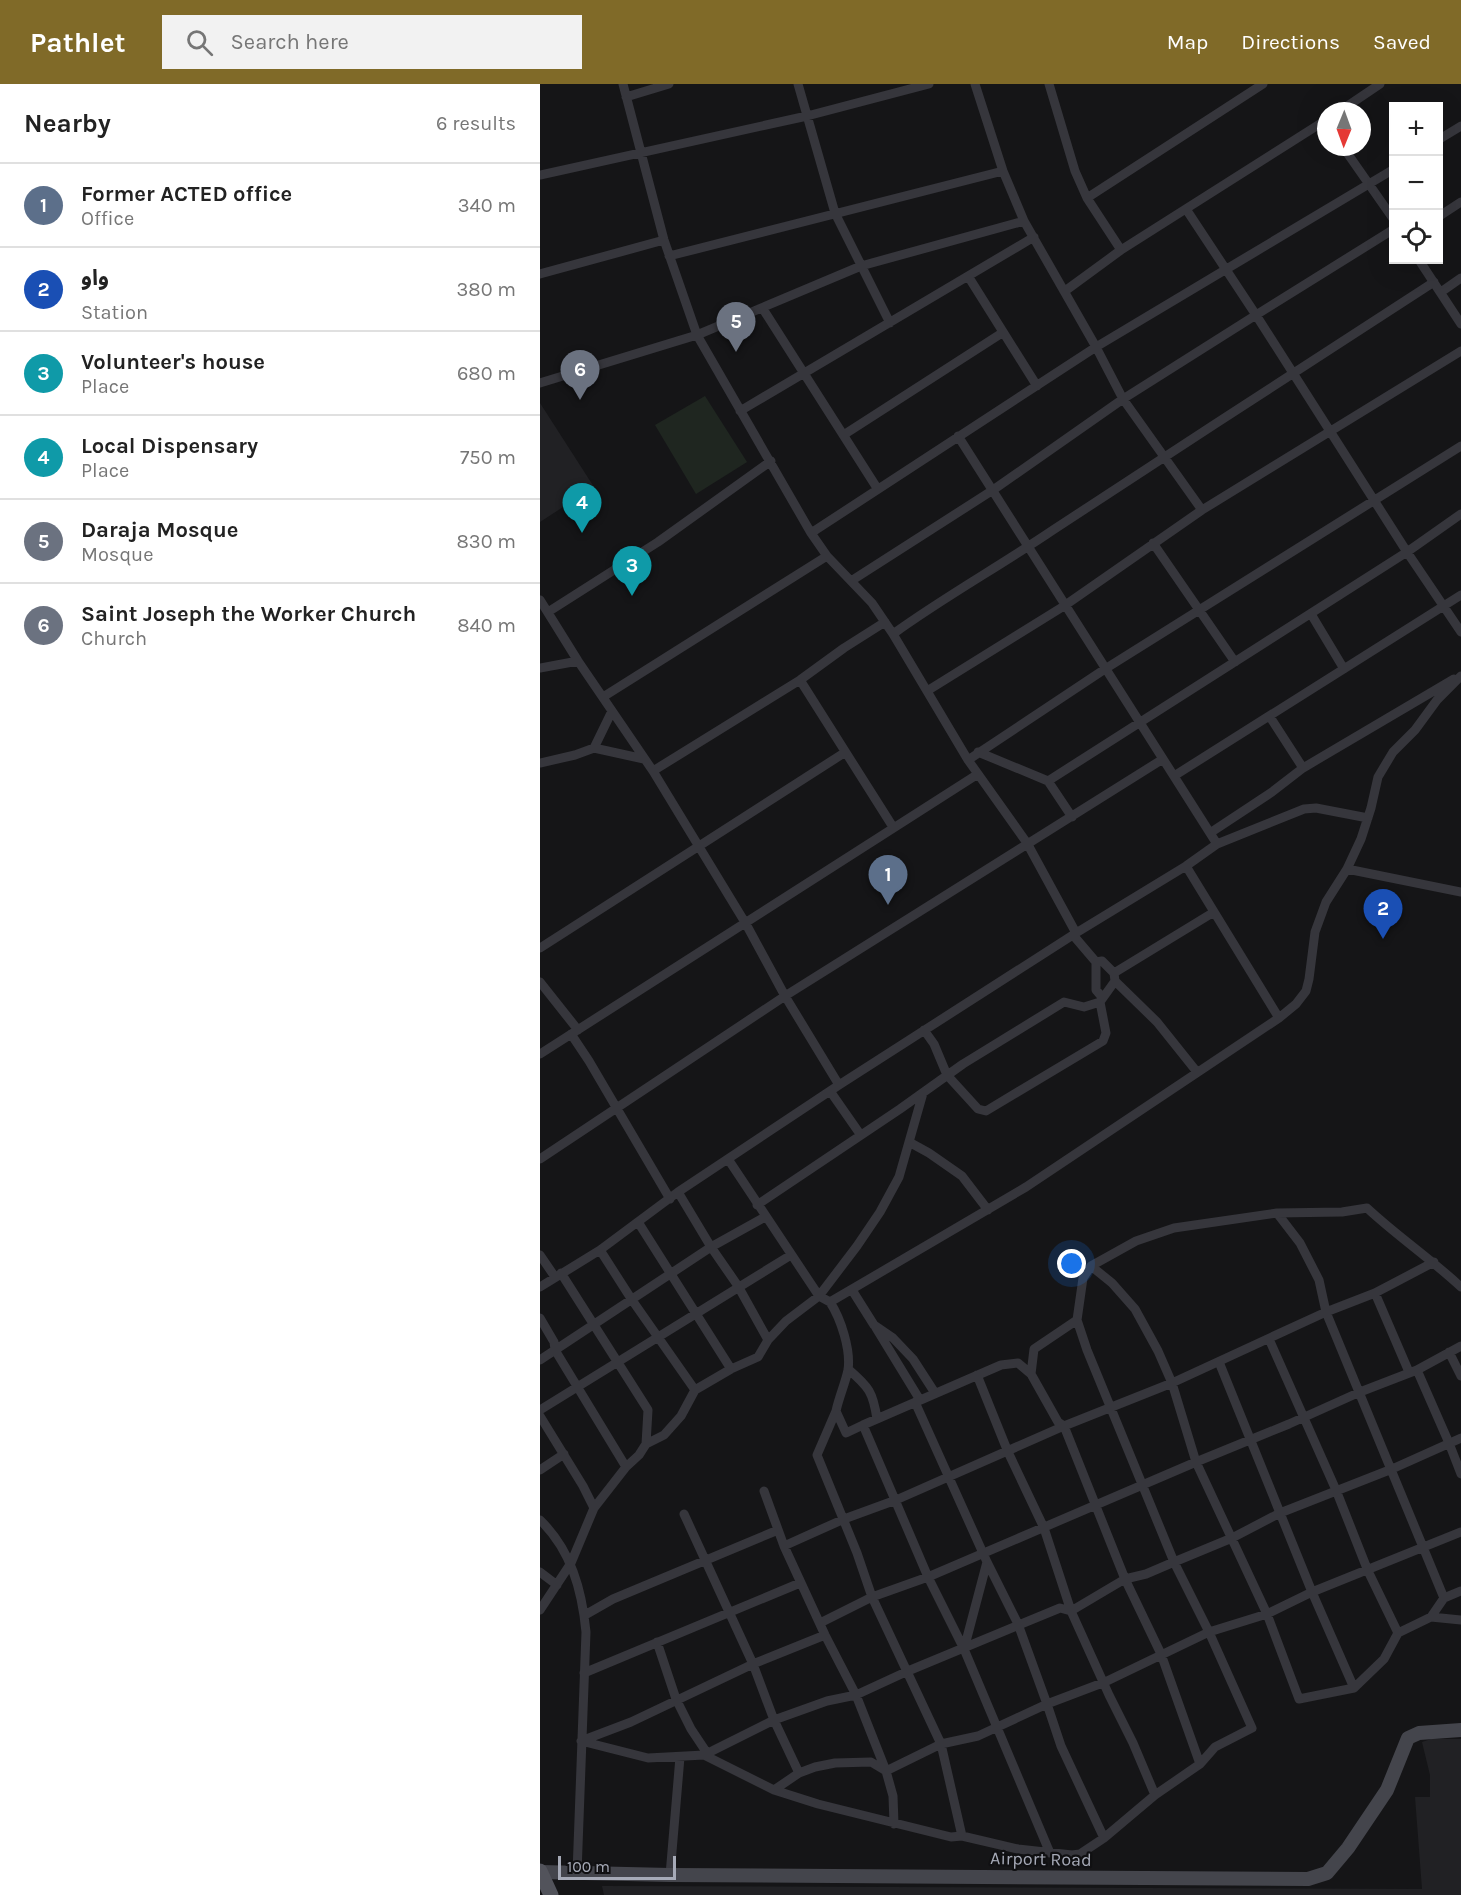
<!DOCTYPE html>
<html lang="en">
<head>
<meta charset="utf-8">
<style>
  :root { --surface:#fff; --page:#f2f2f2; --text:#222; --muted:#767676; --line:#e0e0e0; --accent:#806a28 }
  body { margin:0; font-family:Karla,"Noto Sans Arabic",sans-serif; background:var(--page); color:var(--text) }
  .controls { position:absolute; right:18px; top:18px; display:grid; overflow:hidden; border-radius:0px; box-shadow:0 6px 24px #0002 }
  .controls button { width:54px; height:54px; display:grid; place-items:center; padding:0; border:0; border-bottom:2px solid var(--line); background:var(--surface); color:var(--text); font:30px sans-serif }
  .compass { position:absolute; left:777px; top:18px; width:54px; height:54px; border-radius:50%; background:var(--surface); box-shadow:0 6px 24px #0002; rotate:181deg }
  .scale { position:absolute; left:18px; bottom:15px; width:118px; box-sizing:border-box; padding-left:6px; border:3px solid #a6aab7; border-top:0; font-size:16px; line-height:21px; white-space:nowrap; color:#a6aab7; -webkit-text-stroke:4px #101012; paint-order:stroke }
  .you { position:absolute; left:532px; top:1180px; width:21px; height:21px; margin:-15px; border:4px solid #fff; border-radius:50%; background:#1a73e8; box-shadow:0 0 0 9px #1a73e833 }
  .badge { display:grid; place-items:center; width:39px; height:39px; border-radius:50%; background:var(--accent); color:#fff; font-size:20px; font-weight:700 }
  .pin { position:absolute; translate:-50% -50px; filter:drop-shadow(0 2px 3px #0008) }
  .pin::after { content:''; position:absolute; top:32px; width:21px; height:18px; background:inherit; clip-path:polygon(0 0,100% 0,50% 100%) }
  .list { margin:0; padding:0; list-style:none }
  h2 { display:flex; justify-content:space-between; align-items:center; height:78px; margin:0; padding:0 24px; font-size:26px }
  h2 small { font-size:20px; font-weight:400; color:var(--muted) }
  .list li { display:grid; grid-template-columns:39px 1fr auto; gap:18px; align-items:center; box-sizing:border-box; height:84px; padding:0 24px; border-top:2px solid var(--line) }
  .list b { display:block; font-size:22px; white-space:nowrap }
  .list p { margin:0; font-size:20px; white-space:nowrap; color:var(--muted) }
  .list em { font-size:20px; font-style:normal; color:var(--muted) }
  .icon { flex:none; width:33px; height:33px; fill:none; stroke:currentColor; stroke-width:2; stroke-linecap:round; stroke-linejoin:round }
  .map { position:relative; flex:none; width:921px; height:1811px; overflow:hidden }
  header { display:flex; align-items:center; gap:36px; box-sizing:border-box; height:84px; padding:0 30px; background:var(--accent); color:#fff }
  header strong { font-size:28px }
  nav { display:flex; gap:33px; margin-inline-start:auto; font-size:21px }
  .search { width:420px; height:54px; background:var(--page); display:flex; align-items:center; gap:15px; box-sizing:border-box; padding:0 21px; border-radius:0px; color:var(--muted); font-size:22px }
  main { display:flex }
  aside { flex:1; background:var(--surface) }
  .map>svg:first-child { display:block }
  .built { fill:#212124 }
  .green { fill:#1f2620 }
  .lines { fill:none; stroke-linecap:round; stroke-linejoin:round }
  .street { stroke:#36363c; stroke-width:9 }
  .secondary { stroke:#44454c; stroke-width:14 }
  .primary { stroke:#52535b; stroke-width:15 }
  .labels { text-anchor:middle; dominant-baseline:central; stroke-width:4.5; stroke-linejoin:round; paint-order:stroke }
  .street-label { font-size:18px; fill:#a6aab7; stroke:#101012 }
</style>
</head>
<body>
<header>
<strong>Pathlet</strong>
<div class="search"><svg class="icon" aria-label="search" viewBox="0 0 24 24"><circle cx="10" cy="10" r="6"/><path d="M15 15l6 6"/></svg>Search here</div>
<nav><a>Map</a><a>Directions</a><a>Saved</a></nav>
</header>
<main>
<aside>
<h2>Nearby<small>6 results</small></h2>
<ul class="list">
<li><span class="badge" style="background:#5c6f8a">1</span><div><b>Former ACTED office</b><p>Office</p></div><em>340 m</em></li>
<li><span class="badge" style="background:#1a4fb4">2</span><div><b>واو</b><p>Station</p></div><em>380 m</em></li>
<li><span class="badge" style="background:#0f9aa8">3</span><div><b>Volunteer's house</b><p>Place</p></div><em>680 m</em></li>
<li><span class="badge" style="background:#0f9aa8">4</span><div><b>Local Dispensary</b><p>Place</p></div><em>750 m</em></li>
<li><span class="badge" style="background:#6b7280">5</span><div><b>Daraja Mosque</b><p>Mosque</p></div><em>830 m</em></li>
<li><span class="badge" style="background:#6b7280">6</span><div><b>Saint Joseph the Worker Church</b><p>Church</p></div><em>840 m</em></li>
</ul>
</aside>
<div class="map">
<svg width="921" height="1811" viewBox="0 0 921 1811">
  <rect width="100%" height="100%" fill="#151517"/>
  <path class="built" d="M0,319L54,403L0,438Z
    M891,1655H921V1811H64L62,1802L882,1805L875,1713H890V1691L882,1658Z"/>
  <path class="green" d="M165,312L207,378L156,410L115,341Z"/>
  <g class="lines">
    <path class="street" d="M83,0L124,156L157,251L271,449L287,472L332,519L353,550L428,676L487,759L536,849
      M258,0L295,129L350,239
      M435,0L463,87L484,137L556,263L583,315L662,426
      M509,0L535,87L547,114L581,166
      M86,13L129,0
      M800,27L840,0
      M898,56L921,42
      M803,63L854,136
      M0,91L267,32L389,0
      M547,114L723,0
      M646,125L716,231L854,145
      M898,133L921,118
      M129,172L463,87
      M879,176L921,240
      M0,190L124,156
      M428,192L497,302
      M525,207L581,166L786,36
      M901,208L921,194
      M223,225L337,404
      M0,299L157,251L321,182L484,137
      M200,327L494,153
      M305,350L462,249
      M418,352L677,760
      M271,449L556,263L854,85
      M613,459L695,578
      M311,497L453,406L583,315L716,231L867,468L921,548
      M0,516L38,577L113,687L206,840L245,912L299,1001
      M8,528L118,458L231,377
      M771,530L804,585
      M353,550C404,513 460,482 513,446C640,363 766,280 894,198
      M0,584L38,577
      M260,596L353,743
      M387,607L524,522L662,426L921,267
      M63,613L287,472
      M54,664L72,627
      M438,668L508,697
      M428,676L565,585L921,362
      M0,679L35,671L54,664L104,675
      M763,684L914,595
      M113,687L260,596L304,564L345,538
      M634,692L921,511
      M532,733L508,697L867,468L921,430
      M670,749L732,708L763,684L730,633
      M646,782L739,934
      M807,785L921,808
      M533,851L556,878L562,877L574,889L575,897L617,938L657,988
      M0,864L304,669
      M556,878V906L562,913
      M574,889L674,828
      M0,898L38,946
      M384,946L394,960L407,991L438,1025L446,1027L563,957L566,949L560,918L575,897
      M31,950L49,977L130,1115
      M0,970L438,690
      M290,1007L320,1050
      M369,1058L389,1069L422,1092L448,1126
      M0,1075L245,912L623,675
      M188,1075L279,1212L290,1218L486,1103L739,934L756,920L766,907L769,895L775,848L786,818L807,785L821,755L831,724L838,693L853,668L875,646L897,616L921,592
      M138,1108L171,1163L198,1202L228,1256
      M217,1121L360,1025L423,980L524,918L544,923L560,918
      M737,1129L760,1159L779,1196L786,1228L904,1514L891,1533
      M98,1138L191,1285
      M60,1166L92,1216L155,1306
      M0,1171L15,1193
      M551,1182L572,1199L595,1225L618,1267L632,1299L656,1378L727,1530L759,1615L814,1604L844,1575L858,1549L891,1533L921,1536
      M21,1189L108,1326L106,1360
      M0,1203L60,1166L138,1108L299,1001L536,849L646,782L677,760L764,725L776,724L828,734
      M312,1206L334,1241L353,1254L373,1275L395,1309
      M835,1209L869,1288
      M290,1218C301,1235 311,1266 308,1286C305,1300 299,1313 296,1327L306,1349L323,1341L388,1493L424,1565L510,1769
      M0,1234L14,1258L15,1266L86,1383
      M336,1244L380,1316
      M729,1255L796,1406L828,1487L858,1549
      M909,1268L921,1292
      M0,1276L171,1163L225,1133
      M679,1278L772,1508L814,1604
      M308,1285C329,1303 333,1308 337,1335
      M877,1286L909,1359L921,1390
      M491,1290L518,1338L524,1342L585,1495L621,1570L660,1680
      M437,1291L468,1368L504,1444L531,1527L569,1611L593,1659L615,1711
      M375,1318L447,1478L478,1540L507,1620L521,1662L564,1754
      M0,1326L251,1171
      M296,1327L277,1371L317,1469L332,1513L401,1660L422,1752
      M0,1332L43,1402L54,1424
      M323,1341L461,1281L478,1279L491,1290L494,1265L537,1236
      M0,1386L24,1370
      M224,1407L244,1462L285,1551L316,1611L346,1687L353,1712L354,1740
      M144,1430L213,1580L234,1636L259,1689
      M0,1436C31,1466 42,1506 46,1548L37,1789
      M244,1462L304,1435L356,1416L524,1342L632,1299L786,1228L835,1209L894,1178
      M0,1488L17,1501
      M904,1514L921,1507
      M0,1526L31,1479L54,1424L86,1383L99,1371L106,1360L124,1351L141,1332L155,1306L191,1285L218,1273L228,1256L246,1237L279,1212L317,1162L340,1128L359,1093L383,1009
      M45,1531L73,1515L238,1446
      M280,1539L332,1513L388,1493L656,1378L749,1340L820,1308L877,1286L921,1262
      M117,1558L136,1615L151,1645L167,1669
      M424,1565L447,1478
      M44,1589L260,1499
      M41,1657L108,1674L164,1671L234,1636L287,1617L316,1611L368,1587L520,1524L531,1527L585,1495L606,1490L634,1478L692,1454L740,1429L852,1385L921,1354
      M41,1657L91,1638L213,1580L285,1551
      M164,1671L234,1706L278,1720L411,1753L422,1752L478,1765L532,1771L540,1770L564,1754L615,1711L660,1680L675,1663L712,1644L669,1548L634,1478L547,1266L537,1236L543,1194L551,1182L596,1157L634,1144L737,1129L802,1128L827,1124C857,1152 891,1175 921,1203
      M234,1706L259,1689L275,1683L295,1679L331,1678L346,1687L401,1660L438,1652L507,1620L565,1598L669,1548L727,1530L772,1508L921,1448
      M130,1791L140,1673"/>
    <path class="secondary" d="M1,1788L130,1791L768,1795L787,1789L808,1764L847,1706L868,1654L879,1649L921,1646"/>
    <path class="primary" d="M0,1787L11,1811"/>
  </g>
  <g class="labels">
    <g class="street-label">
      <text transform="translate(501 1775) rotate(1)">Airport Road</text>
    </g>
  </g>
</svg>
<div class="controls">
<button>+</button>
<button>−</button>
<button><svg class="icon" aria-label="locate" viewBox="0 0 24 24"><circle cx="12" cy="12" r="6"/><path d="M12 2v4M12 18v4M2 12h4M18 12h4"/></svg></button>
</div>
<svg class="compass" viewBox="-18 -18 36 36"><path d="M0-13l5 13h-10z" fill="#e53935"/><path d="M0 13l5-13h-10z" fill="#767676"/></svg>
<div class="scale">100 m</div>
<div class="you"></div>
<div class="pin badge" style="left:348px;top:821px;background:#5c6f8a">1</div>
<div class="pin badge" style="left:843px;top:855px;background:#1a4fb4">2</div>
<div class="pin badge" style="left:92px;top:512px;background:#0f9aa8">3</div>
<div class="pin badge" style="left:42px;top:449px;background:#0f9aa8">4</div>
<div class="pin badge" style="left:196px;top:268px;background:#6b7280">5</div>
<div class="pin badge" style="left:40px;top:316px;background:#6b7280">6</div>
</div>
</main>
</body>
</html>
